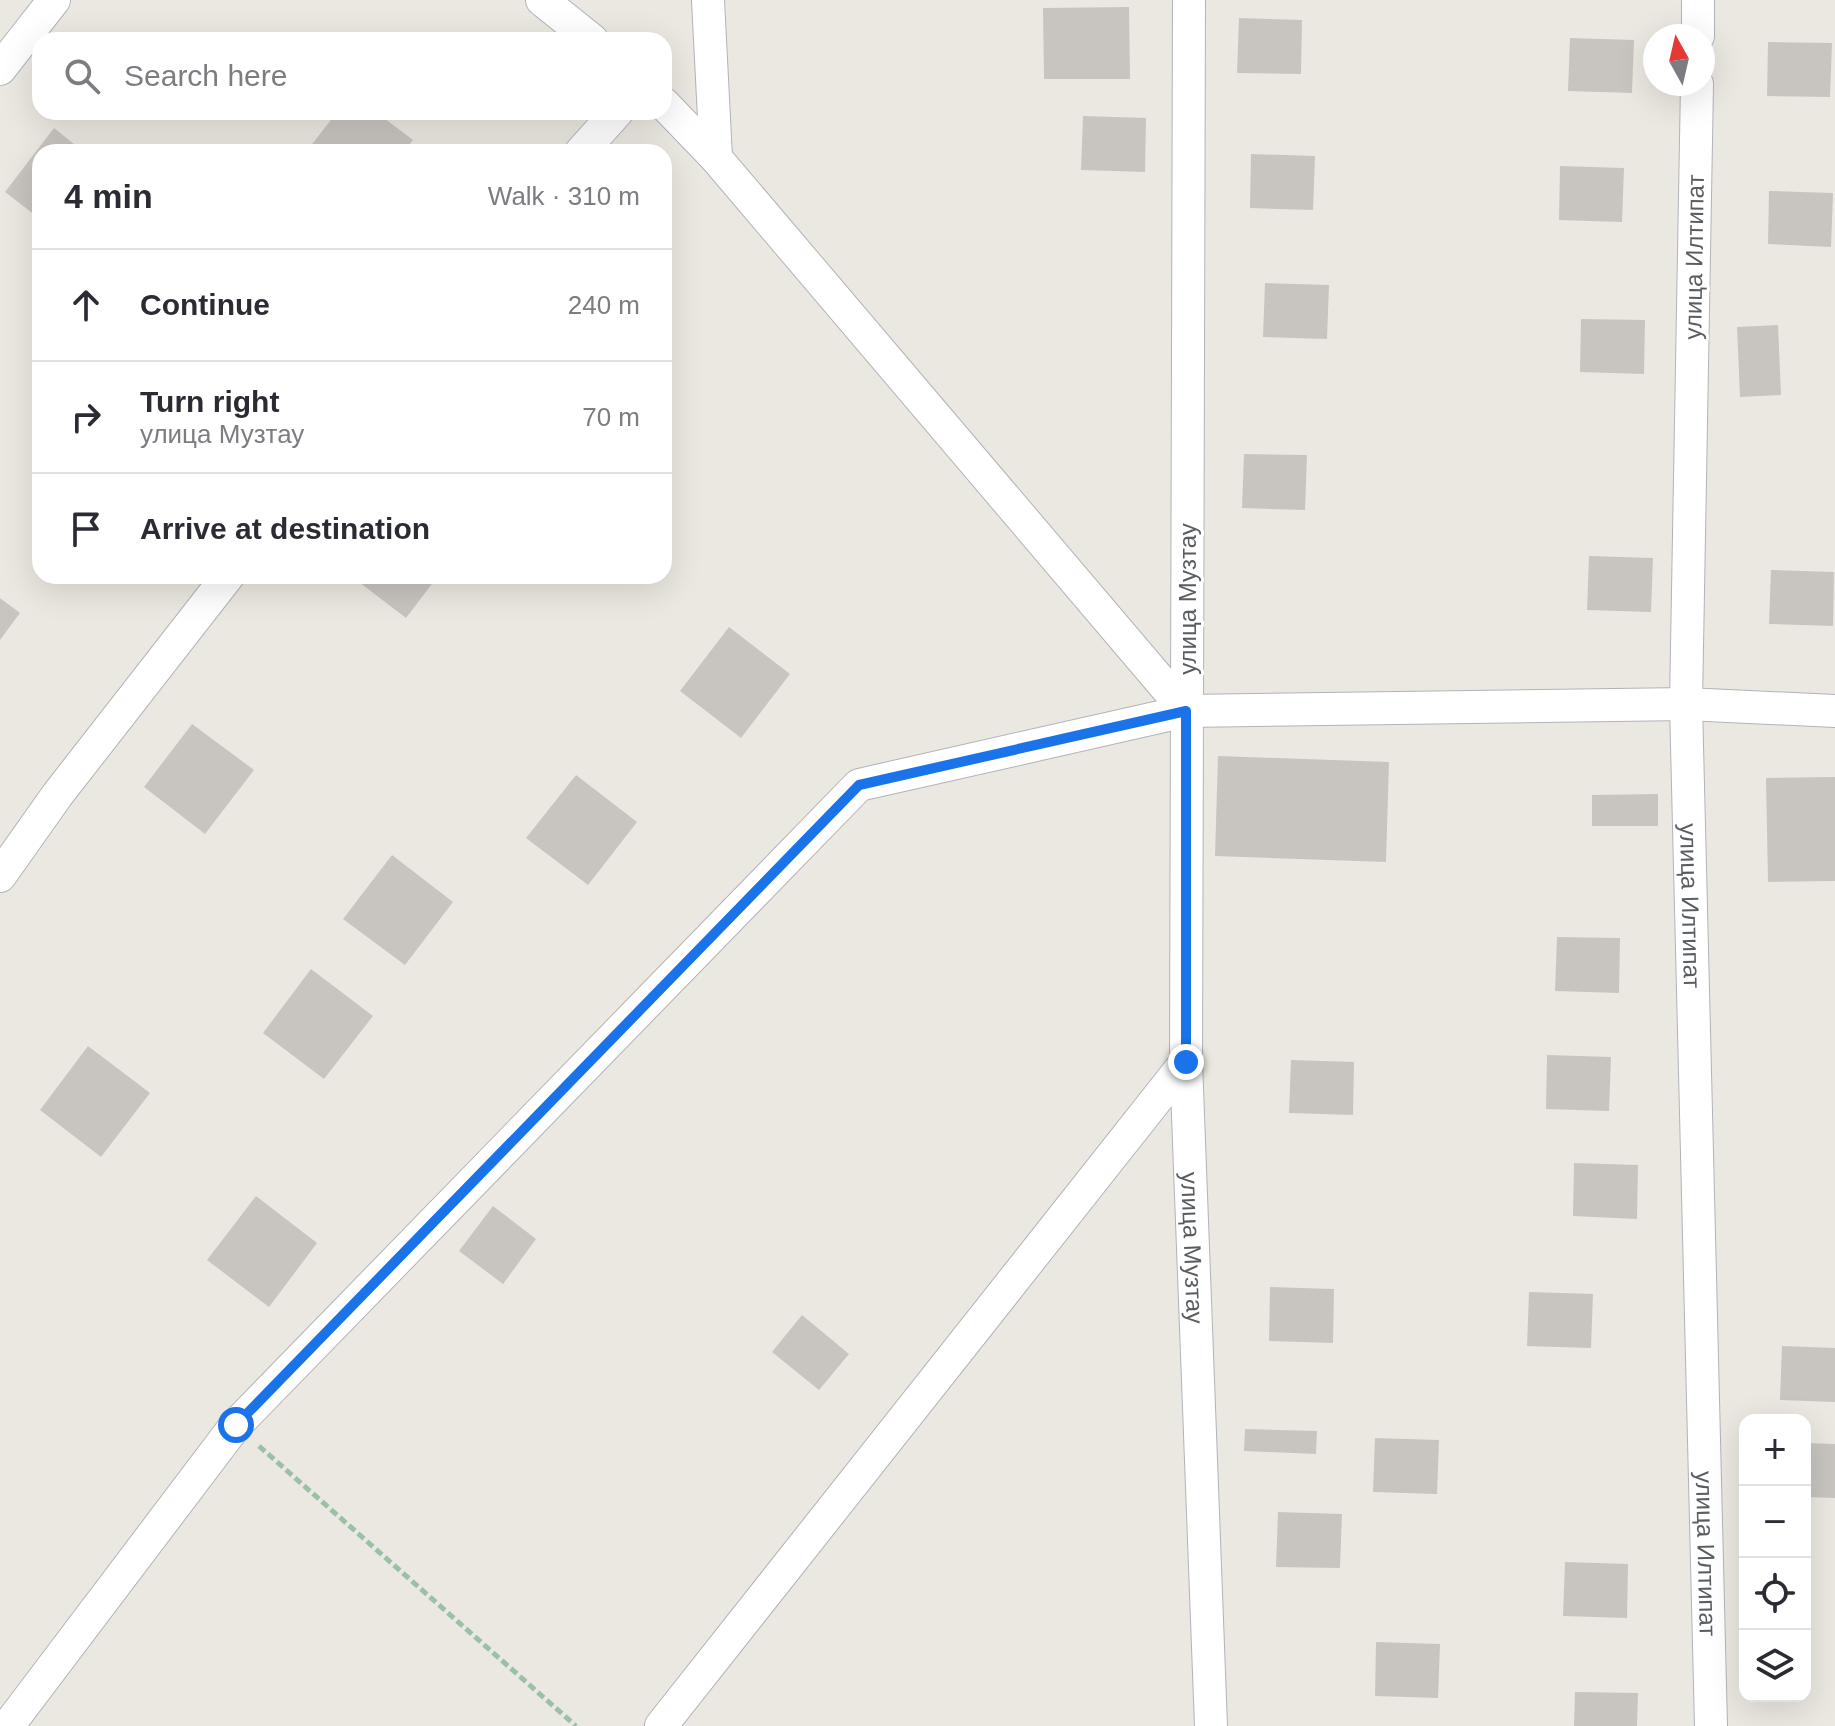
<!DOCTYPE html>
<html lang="en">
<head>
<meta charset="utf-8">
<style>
  :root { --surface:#fff; --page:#f2f2f3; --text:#2b2b33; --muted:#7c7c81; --line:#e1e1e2 }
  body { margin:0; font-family:Arial,sans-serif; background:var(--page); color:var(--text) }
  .controls { position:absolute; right:24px; bottom:24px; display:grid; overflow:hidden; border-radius:16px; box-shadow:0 8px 32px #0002 }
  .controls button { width:72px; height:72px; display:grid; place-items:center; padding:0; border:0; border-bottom:2px solid var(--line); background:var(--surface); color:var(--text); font:40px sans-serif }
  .compass { position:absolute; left:1643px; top:24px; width:72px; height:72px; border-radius:50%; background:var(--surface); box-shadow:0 8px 32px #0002; rotate:352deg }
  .stop { position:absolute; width:24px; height:24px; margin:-18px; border:6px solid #1a73e8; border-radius:50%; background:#fff }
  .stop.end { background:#1a73e8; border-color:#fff; box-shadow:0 2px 8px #0008 }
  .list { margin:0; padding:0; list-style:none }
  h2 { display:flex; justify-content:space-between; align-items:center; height:104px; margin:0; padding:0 32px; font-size:34px }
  h2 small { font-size:26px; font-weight:400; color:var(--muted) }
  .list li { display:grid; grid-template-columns:52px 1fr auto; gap:24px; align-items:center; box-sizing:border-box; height:112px; padding:0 32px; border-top:2px solid var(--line) }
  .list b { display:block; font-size:30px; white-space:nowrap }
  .list p { margin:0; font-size:26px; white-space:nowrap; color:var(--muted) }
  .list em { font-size:26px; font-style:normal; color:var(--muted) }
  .icon { flex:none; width:44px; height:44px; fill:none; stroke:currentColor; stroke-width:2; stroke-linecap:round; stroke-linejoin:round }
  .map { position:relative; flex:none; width:1835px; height:1726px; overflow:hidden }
  .search { position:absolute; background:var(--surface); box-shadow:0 8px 32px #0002; left:32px; top:32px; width:640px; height:88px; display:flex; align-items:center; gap:20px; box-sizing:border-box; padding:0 28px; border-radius:24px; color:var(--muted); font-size:30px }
  .panel { position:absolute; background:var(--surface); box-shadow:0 8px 32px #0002; left:32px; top:144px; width:640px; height:440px; border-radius:24px }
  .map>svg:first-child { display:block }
  .building { fill:#c8c5c0 }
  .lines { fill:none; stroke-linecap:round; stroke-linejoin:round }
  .minor-casing { stroke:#b1b4b7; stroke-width:34 }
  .path { stroke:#9ac1a3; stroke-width:5; stroke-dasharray:8 4; stroke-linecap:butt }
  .minor { stroke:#fff; stroke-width:32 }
  .route { stroke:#1a73e8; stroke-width:10 }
  .labels { text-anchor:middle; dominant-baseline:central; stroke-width:6; stroke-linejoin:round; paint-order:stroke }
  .street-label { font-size:24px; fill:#595d60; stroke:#fff }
</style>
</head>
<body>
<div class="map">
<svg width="1835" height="1726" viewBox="0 0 1835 1726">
  <rect width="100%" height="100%" fill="#ebe8e1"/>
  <path class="building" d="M1129,7L1130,79H1044L1043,8Z
    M1239,18L1302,20L1301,74L1237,73Z
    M1570,38L1634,40L1632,93L1568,91Z
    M1768,42L1832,43L1830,97L1767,96Z
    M337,112H376L413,140L403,152H306Z
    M1083,116L1146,118L1145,172L1081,170Z
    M54,128L84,152H40V219L5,192Z
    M1251,154L1315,156L1313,210L1250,208Z
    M1560,166L1624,168L1622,222L1559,220Z
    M1769,191L1833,193L1831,247L1768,244Z
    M1265,283L1329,285L1327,339L1263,337Z
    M1581,319L1645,320L1644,374L1580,372Z
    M1778,325L1781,395L1740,397L1737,327Z
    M1244,454L1307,455L1305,510L1242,508Z
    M1589,556L1653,558L1651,612L1587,610Z
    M1771,570L1834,572L1833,626L1769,624Z
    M351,576H438L406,618Z
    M0,598L20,613L0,640Z
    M729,627L790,674L741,738L680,691Z
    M192,724L254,770L205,834L144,787Z
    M1218,756L1389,762L1386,862L1215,856Z
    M576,775L637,822L588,885L526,838Z
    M1835,777V881L1768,882L1766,778Z
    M1658,794V826H1592V795Z
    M392,855L453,902L405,965L343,919Z
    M1557,937L1620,938L1619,993L1555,991Z
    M311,969L373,1016L324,1079L263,1033Z
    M88,1046L150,1093L101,1157L40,1110Z
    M1547,1055L1611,1057L1609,1111L1546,1109Z
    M1291,1060L1354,1062L1353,1115L1289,1113Z
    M1574,1163L1638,1165L1637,1219L1573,1216Z
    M256,1196L317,1243L269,1307L207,1260Z
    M493,1206L536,1239L503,1284L459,1251Z
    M1270,1287L1334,1289L1333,1343L1269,1341Z
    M1529,1292L1593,1294L1591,1348L1527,1346Z
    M802,1315L849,1354L819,1390L772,1352Z
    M1782,1346L1835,1348V1402L1780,1400Z
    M1245,1429L1317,1431L1316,1454L1244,1451Z
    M1375,1438L1439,1440L1437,1494L1373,1492Z
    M1805,1443L1835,1444V1498L1805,1497Z
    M1278,1512L1342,1514L1340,1568L1276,1567Z
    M1565,1562L1628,1564L1627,1618L1563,1616Z
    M1376,1642L1440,1644L1438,1698L1375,1696Z
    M1575,1692L1638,1693L1637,1726H1574Z"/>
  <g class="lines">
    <defs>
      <g id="minor">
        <path d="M542,0L592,40"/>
        <path d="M708,0L716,158"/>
        <path id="s1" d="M1189,0L1186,1062L1211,1726"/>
        <path d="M1698,36V0"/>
        <path d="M0,69L54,0"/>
        <path id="s2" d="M1697,84L1686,704L1711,1726"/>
        <path d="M664,104L716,158L1186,711"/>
        <path d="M581,152L617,112"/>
        <path d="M0,876L58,794L228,576"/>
        <path d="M8,1726L235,1426L859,785L1186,711L1686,704L1835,711"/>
        <path d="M661,1726L1186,1062"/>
      </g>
    </defs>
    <use href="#minor" class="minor-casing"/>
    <path class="path" d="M259,1446L576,1726"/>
    <use href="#minor" class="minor"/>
  </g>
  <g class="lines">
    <path class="route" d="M236,1425L859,785L1186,711V1062"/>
  </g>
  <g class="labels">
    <g class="street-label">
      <text transform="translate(1694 257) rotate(-89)">улица Илтипат</text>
      <text transform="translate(1187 599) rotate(-90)">улица Музтау</text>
      <text stroke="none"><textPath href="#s2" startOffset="822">улица Илтипат</textPath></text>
      <text stroke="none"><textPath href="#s1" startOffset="1248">улица Музтау</textPath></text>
      <text stroke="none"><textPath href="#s2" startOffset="1470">улица Илтипат</textPath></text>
    </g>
  </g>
</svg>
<div class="controls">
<button>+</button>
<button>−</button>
<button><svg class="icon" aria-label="locate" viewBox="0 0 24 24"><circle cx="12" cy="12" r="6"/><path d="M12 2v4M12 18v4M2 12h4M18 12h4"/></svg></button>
<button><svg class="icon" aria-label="layers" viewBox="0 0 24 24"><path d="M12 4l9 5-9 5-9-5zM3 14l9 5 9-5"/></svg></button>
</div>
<svg class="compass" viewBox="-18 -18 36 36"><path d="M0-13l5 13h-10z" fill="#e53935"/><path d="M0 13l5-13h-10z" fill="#7c7c81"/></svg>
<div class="stop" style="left:236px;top:1425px"></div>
<div class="stop end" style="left:1186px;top:1062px"></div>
<div class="search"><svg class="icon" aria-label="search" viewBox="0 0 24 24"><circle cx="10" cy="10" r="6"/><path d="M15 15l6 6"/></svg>Search here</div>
<section class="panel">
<h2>4 min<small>Walk · 310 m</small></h2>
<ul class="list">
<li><svg class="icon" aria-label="ahead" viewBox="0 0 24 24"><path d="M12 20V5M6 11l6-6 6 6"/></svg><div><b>Continue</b></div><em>240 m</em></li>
<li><svg class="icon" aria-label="right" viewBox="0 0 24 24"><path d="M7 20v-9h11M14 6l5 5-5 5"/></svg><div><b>Turn right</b><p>улица Музтау</p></div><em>70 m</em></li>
<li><svg class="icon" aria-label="arrive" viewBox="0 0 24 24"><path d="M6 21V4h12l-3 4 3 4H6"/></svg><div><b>Arrive at destination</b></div></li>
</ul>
</section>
</div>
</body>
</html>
